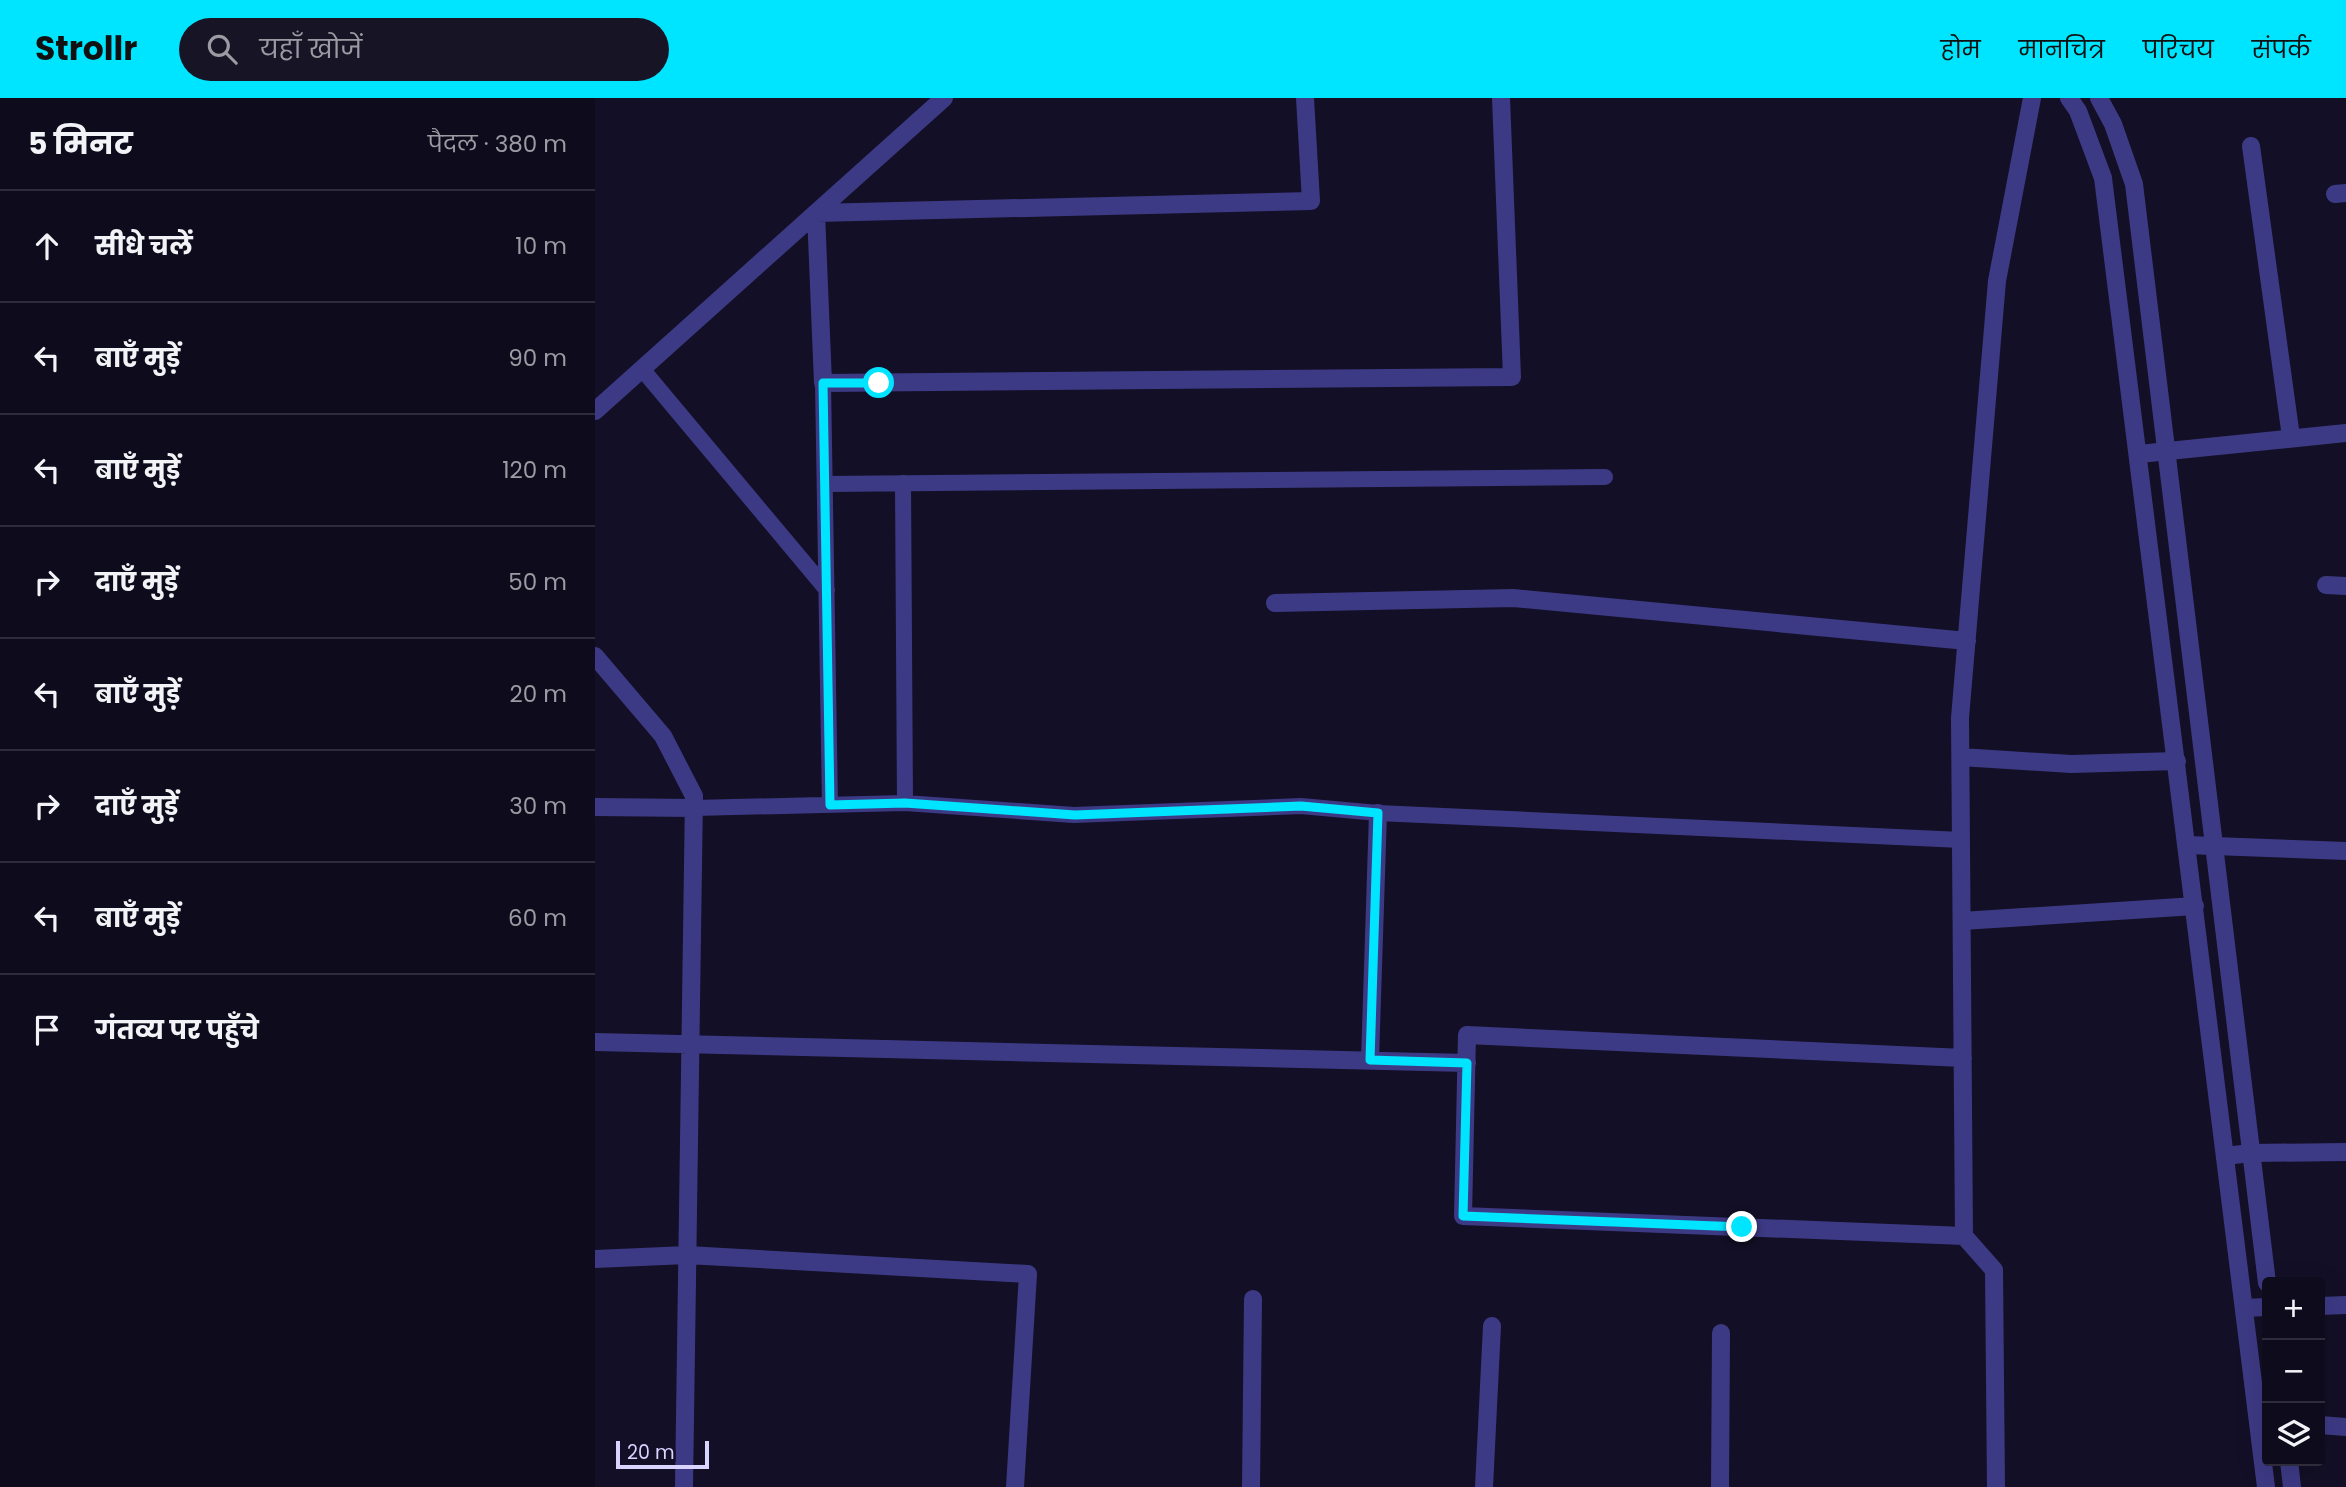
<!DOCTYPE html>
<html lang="hi">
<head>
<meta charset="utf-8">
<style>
  :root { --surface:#0e0b1c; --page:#171425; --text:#f1f3f6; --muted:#9b9ba3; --line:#2e2b3b; --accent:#00e5ff }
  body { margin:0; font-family:Poppins,"Noto Sans Devanagari",sans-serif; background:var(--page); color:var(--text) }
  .controls { position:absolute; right:21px; bottom:21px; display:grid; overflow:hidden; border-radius:7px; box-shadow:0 7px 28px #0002 }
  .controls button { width:63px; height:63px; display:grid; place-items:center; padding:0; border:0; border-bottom:2px solid var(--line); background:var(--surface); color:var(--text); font:35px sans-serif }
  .scale { position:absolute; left:21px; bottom:18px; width:93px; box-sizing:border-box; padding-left:7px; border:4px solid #d9d4ff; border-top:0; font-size:19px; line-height:24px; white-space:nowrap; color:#d9d4ff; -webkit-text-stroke:5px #130f26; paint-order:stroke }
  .stop { position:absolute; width:21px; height:21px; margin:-16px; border:5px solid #00e5ff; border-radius:50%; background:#fff }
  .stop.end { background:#00e5ff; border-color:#fff; box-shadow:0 2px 7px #0008 }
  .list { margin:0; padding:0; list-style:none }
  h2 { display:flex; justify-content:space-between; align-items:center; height:91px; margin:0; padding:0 28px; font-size:30px }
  h2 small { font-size:23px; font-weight:400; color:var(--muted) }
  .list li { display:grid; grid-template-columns:46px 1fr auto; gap:21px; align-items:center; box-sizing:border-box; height:112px; padding:0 28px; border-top:2px solid var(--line) }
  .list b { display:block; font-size:26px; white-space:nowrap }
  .list em { font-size:23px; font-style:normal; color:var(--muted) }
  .icon { flex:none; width:38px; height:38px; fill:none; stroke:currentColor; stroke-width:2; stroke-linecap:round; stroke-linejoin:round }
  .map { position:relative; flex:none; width:1751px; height:1389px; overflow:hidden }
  header { display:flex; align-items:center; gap:42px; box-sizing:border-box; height:98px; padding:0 35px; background:var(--accent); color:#111 }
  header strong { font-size:33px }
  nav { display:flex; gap:38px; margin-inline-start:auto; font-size:24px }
  .search { width:490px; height:63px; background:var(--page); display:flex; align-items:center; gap:18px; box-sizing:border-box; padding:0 24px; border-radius:38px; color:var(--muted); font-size:26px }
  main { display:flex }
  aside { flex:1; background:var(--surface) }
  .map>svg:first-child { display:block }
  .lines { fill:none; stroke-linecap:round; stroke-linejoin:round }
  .service { stroke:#3d3a85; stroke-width:16 }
  .minor { stroke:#3d3a85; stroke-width:18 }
  .tertiary { stroke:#3d3a85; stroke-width:18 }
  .route { stroke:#00e5ff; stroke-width:9 }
</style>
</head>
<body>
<header>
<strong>Strollr</strong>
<div class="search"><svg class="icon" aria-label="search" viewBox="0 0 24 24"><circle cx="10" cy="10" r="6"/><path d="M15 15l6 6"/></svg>यहाँ खोजें</div>
<nav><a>होम</a><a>मानचित्र</a><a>परिचय</a><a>संपर्क</a></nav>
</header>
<main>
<aside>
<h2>5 मिनट<small>पैदल · 380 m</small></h2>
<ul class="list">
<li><svg class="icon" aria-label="ahead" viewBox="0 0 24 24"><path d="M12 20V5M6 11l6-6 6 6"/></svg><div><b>सीधे चलें</b></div><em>10 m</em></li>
<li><svg class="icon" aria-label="left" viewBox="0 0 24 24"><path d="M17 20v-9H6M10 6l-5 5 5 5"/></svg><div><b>बाएँ मुड़ें</b></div><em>90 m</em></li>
<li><svg class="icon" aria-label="left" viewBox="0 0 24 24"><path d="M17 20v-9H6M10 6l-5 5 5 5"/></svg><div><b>बाएँ मुड़ें</b></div><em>120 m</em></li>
<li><svg class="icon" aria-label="right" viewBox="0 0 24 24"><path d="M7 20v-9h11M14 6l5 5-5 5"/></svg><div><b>दाएँ मुड़ें</b></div><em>50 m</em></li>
<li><svg class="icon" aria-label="left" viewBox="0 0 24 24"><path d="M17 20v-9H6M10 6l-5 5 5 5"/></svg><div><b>बाएँ मुड़ें</b></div><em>20 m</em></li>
<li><svg class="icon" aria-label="right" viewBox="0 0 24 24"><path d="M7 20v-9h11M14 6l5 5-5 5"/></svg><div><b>दाएँ मुड़ें</b></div><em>30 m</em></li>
<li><svg class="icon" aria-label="left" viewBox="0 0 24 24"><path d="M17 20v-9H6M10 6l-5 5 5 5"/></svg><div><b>बाएँ मुड़ें</b></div><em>60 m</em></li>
<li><svg class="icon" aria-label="arrive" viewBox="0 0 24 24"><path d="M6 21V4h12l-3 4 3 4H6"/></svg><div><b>गंतव्य पर पहुँचे</b></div></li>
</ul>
</aside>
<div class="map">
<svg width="1751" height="1389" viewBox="0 0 1751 1389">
  <rect width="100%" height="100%" fill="#130f26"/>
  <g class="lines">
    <path class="service" d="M47,271L232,492
      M228,285L235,707
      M308,385L310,705
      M230,386L1010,379
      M99,710L310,705L479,717L706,708L783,715L1366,742"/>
    <path class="minor" d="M710,0L716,103L221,115L228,285L917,279L906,0
      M1656,48L1696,339
      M1740,96L1751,95
      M0,313L349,0
      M1544,356L1751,335
      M1731,487L1751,488
      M680,505L918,500L1372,543
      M0,558L68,638L99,698L89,1389
      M1366,659L1476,666L1582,663
      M0,709L99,710
      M1592,747L1751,753
      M1367,823L1600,808
      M0,944L872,965
      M1368,960L872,937L868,1118L1369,1138
      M775,962L783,715
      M1630,1058L1656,1055L1751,1054
      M0,1161L92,1157L433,1176L420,1389
      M1725,1208L1751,1207
      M1649,1210L1672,1209
      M1725,1327L1751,1329
      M656,1389L658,1201
      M889,1389L897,1228
      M1125,1389L1126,1235
      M1401,1389L1399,1172L1369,1138L1365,620L1402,183L1437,0"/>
    <path class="tertiary" d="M1474,0L1483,13L1508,80L1671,1389
      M1504,0L1518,26L1539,86L1672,1185
      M1694,1363L1697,1389"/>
  </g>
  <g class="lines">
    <path class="route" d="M284,285H228L235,707L310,705L480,717L706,708L783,715L775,962L872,965L868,1118L1147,1129"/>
  </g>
</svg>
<div class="controls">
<button>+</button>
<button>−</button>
<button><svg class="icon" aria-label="layers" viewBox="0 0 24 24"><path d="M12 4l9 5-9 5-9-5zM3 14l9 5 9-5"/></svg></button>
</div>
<div class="scale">20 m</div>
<div class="stop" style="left:284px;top:285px"></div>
<div class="stop end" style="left:1147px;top:1129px"></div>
</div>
</main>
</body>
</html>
